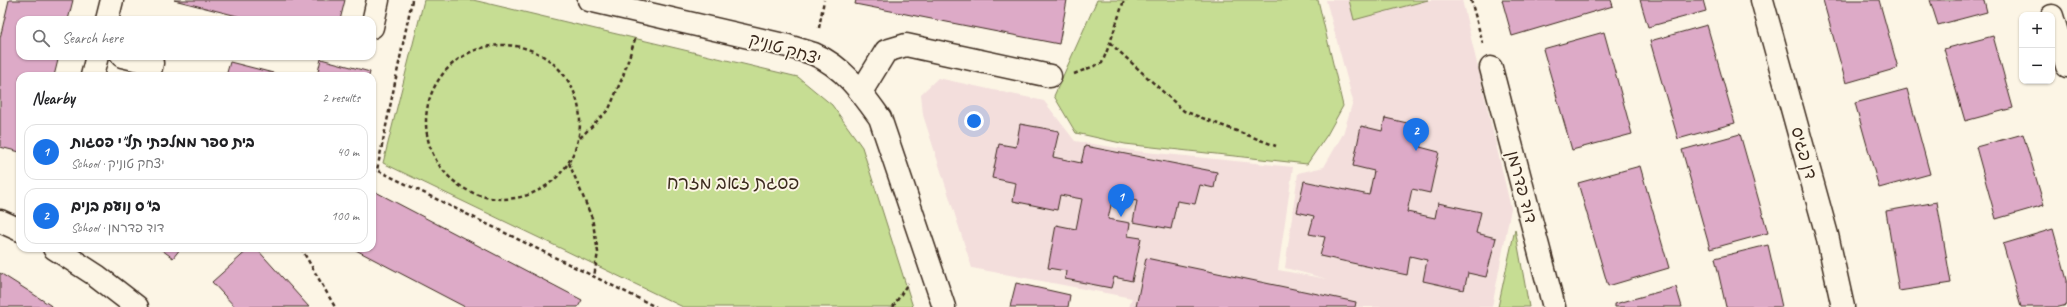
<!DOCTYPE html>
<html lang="en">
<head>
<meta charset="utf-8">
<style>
  :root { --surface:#fff; --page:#f2f2f2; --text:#202124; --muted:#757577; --line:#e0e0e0; --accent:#1a73e8 }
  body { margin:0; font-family:Caveat,"Playpen Sans Hebrew",sans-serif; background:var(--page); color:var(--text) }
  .controls { position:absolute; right:12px; top:12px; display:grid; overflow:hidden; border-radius:8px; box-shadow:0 1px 3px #0004 }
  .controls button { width:36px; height:36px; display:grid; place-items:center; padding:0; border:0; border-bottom:1px solid var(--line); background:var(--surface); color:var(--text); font:20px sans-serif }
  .you { position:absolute; left:974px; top:121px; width:14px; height:14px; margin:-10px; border:3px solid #fff; border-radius:50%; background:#1a73e8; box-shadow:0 0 0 6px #1a73e833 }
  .badge { display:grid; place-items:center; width:26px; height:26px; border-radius:50%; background:var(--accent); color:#fff; font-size:13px; font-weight:700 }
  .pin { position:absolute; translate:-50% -33px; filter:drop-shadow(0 1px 2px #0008) }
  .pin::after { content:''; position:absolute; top:21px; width:14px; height:12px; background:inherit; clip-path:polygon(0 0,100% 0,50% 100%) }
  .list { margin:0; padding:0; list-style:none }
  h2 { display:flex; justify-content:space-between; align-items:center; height:52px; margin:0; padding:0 16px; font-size:17px }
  h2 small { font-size:13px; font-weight:400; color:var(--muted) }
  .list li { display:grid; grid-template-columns:26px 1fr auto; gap:12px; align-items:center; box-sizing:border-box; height:56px; margin:0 8px 8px; padding:0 8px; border:1px solid var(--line); border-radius:12px }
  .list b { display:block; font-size:15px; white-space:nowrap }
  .list p { margin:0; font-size:13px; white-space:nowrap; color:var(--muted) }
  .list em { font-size:13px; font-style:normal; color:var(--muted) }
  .icon { flex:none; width:22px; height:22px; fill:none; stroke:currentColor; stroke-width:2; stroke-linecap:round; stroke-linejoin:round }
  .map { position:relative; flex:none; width:2067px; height:307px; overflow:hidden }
  .search { position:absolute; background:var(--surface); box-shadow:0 1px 3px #0004; left:16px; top:16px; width:360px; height:44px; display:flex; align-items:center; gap:10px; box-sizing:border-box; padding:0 14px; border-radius:12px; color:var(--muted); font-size:15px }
  .panel { position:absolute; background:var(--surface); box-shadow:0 1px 3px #0004; left:16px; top:72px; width:360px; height:180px; border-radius:12px }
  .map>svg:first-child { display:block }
  .built { fill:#f3dedc }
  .green { fill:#c6dd93; stroke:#808458 }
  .building { fill:#ddaac7; stroke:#3b2a1e }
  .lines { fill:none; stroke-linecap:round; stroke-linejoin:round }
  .minor-casing { stroke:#3b2a1e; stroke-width:25 }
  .path { stroke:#3b2a1e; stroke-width:2.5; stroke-dasharray:4 3; stroke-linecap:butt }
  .minor { stroke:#fcf5e5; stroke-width:22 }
  .labels { text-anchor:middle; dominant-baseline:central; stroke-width:4; stroke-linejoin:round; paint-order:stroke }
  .street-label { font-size:17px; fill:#3b2a1e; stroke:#fcf5e5 }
  .neighbourhood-label { font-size:18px; fill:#3b2a1e; stroke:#fcf5e5 }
</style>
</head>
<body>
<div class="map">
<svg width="2067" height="307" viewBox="0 0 2067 307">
  <rect width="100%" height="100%" fill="#fcf5e5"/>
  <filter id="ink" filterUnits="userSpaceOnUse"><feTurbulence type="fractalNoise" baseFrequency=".025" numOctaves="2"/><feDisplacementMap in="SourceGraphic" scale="8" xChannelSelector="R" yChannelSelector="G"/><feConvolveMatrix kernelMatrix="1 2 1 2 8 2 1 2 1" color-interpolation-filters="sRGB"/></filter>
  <g filter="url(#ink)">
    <path class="built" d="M1326,0H1462L1511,208L1492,307H1129L1132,298L972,268L923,115L921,94L938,78L1044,101L1075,141L1136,151L1293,167L1278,270L1327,279L1285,268L1298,173L1324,167L1343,134L1353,101Z"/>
    <path class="green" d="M424,0H473L798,77L832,105L862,147L913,307H683L383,163Z
      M1097,0H1318L1343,106L1327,135L1307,164L1125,144L1076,133L1054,96Z
      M1349,0H1428L1354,20Z
      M1515,229L1529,307H1498Z"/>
    <path class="building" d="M9,0H73L68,20H20V56H59L54,76H20V152L0,147V38Z
      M174,0H345L340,20H253Z
      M856,0H1067L1059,44L855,4Z
      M1502,0H1611L1613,6L1512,36Z
      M1640,0H1703L1706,11L1648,27Z
      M1823,0H1879L1898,68L1846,83Z
      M1930,0H1984L1987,12L1938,25Z
      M1707,25L1735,123L1678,139L1650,41Z
      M1604,32L1632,134L1572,150L1543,49Z
      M1993,36L2013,108L1965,121L1944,49Z
      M321,59L370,72L369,76H317Z
      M230,62L281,75V76H226Z
      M1907,89L1930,174L1879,188L1855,103Z
      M1385,118L1425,127L1420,147L1439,152L1430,193L1412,189L1407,212L1435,218L1438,203L1481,212L1476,233L1496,238L1486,277L1468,273L1464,290L1423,281L1427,260L1410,256L1407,275L1320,256L1325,237L1309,234L1314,216L1297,212L1304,181L1369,195L1374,171L1353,166L1361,126L1382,131Z
      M1020,124L1059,131L1053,157L1081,163L1085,146L1217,172L1214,188L1200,185L1195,204L1177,201L1171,229L1133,222L1137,201L1113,196L1108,219L1130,223L1128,236L1141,238L1132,281L1114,277L1111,288L1065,279L1066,271L1048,268L1056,225L1076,229L1082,199L1060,195L1057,210L1013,201L1016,183L992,178L999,144L1016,147Z
      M1740,134L1768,233L1710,249L1682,150Z
      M2023,134L2044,205L1996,219L1976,147Z
      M1640,166L1669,268L1608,286L1578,183Z
      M372,190L582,300L578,307H465L352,248H372Z
      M1937,202L1951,283L1899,291L1886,211Z
      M2053,229L2067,280V305L2059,307H2021L2003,244Z
      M1768,245L1782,307H1726L1715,258Z
      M159,248H181L173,258Z
      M250,248H256L309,307H235L212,282Z
      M1146,258L1356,302L1355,307H1136Z
      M0,273L27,290L53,307H0Z
      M1016,283L1070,295L1068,307H1010Z
      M1676,287L1682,307H1615V304Z"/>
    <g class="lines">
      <defs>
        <path id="minor" d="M589,0L788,46C796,49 806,51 814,54C844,67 862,93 880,118L944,307
          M1762,0L1827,235L1843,307
          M2052,16L2067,66
          M107,20L112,0
          M372,27L378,0
          M122,56L152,63L149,76
          M1491,68L1554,307
          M92,76L97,56
          M861,92L886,51L906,45L1050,76
          M0,221L20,230
          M54,248L97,276L137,307"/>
      </defs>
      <use href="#minor" class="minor-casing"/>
      <path class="path" d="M412,0L377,170L656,307
        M1471,0L1483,44
        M819,28L824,0
        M1110,43L1184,111L1276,146
        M426 122a77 77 0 1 1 154 0a77 77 0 1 1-154 0Z
        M1074,74L1102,63L1110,43L1124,0
        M580,138L609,109L623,76L636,36
        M569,163L592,218L598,252L594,277
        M372,172L377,170
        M301,248L335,307
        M893,307L908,283"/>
      <use href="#minor" class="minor"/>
    </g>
  </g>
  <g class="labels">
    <g class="street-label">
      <text transform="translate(785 49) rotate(17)">יצחק טוניק</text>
      <text transform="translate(1804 153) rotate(74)">דן פגיס</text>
      <text transform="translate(1522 187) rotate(75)">דוד פדרמן</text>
    </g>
    <g class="neighbourhood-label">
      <text x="733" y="183">פסגת זאב מזרח</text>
    </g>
  </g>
</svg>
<div class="controls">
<button>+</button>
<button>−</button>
</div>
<div class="you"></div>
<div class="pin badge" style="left:1121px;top:217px">1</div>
<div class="pin badge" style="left:1416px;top:151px">2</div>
<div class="search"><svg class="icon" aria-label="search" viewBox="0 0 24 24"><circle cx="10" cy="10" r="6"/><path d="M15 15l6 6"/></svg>Search here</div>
<section class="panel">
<h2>Nearby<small>2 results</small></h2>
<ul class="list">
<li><span class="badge">1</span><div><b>בית ספר ממלכתי תל&quot;י פסגות</b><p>School · יצחק טוניק</p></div><em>40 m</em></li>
<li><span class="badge">2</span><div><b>בי&quot;ס נועם בנים</b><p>School · דוד פדרמן</p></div><em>100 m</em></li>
</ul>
</section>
</div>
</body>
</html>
